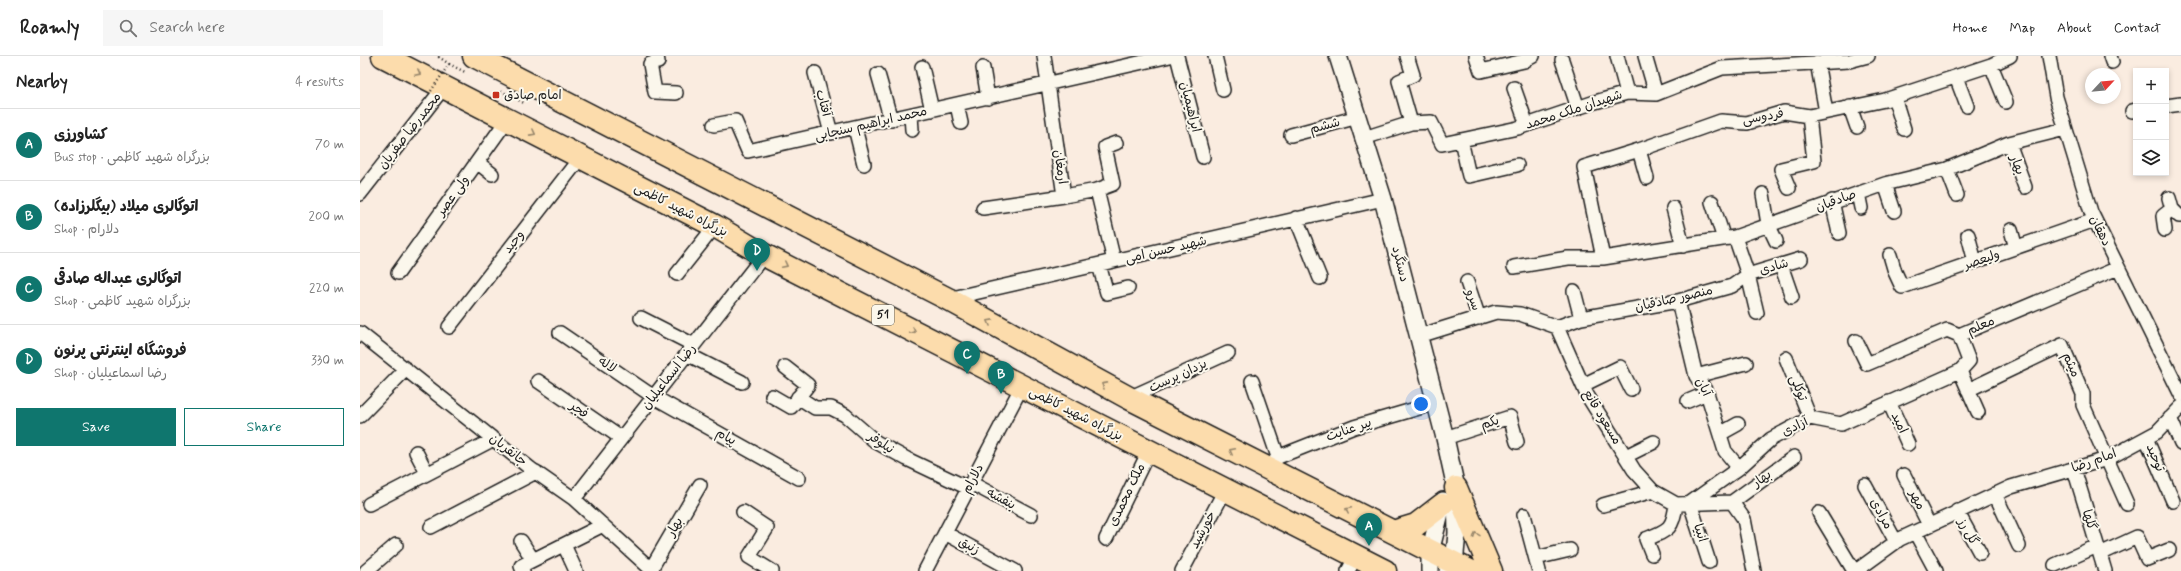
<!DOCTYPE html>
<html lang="en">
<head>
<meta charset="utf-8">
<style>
  :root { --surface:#fff; --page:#f6f6f6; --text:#222; --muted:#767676; --line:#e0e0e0; --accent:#0f766e }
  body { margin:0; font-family:Mynerve,"Playpen Sans Arabic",sans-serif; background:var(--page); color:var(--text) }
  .controls { position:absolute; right:12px; top:12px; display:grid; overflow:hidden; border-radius:0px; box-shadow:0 2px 6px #0003 }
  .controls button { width:36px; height:36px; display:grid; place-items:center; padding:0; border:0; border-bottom:1px solid var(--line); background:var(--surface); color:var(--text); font:20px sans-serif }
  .compass { position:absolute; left:1725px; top:12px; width:36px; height:36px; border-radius:50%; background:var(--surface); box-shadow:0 2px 6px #0003; rotate:64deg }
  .you { position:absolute; left:1061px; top:348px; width:14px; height:14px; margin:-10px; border:3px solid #fff; border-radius:50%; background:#1a73e8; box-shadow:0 0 0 6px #1a73e833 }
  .badge { display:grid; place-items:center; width:26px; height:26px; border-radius:50%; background:var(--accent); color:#fff; font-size:13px; font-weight:700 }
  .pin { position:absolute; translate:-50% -33px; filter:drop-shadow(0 1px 2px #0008) }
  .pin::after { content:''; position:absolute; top:21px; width:14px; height:12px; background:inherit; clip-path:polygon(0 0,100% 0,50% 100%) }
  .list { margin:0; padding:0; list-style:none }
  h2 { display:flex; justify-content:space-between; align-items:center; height:52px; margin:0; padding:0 16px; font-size:17px }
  h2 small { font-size:13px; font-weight:400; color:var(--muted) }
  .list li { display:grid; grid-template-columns:26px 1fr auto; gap:12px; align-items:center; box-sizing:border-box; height:72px; padding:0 16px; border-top:1px solid var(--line) }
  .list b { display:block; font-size:15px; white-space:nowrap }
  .list p { margin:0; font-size:13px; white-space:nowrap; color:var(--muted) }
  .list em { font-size:13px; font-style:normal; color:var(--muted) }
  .actions { display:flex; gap:8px; padding:12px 16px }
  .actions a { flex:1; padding:9px 0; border:1px solid var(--accent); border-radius:0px; text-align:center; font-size:14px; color:var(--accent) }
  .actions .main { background:var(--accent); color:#fff }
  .icon { flex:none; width:22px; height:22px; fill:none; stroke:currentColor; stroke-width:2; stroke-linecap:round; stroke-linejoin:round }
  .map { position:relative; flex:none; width:1821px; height:515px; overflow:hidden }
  header { display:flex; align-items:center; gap:24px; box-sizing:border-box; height:56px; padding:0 20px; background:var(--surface); border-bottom:1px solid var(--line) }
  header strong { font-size:19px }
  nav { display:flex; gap:22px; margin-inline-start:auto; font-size:14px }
  .search { width:280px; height:36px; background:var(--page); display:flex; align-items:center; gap:10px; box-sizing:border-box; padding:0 14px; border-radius:0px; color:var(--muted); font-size:15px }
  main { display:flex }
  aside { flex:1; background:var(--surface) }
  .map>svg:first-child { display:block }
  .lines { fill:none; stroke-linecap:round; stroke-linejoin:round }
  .minor-casing { stroke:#1c1c1c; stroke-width:16 }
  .tertiary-casing { stroke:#1c1c1c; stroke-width:20 }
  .trunk-casing { stroke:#1c1c1c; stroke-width:25 }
  .path { stroke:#1c1c1c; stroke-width:2.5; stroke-dasharray:1 3; stroke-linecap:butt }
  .minor { stroke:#fbf7ec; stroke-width:13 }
  .tertiary { stroke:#fbf7ec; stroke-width:17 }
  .trunk { stroke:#fcdcac; stroke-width:22 }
  .path-bridge { stroke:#1c1c1c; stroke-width:2.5; stroke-dasharray:1 3; stroke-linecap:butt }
  .oneway { stroke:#97866b }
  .poi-dot { fill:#c8321e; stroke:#fbf7ec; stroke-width:1.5 }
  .labels { text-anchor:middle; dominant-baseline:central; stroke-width:4; stroke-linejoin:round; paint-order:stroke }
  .shield { fill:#fbf7ec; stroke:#5f5e5a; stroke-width:1 }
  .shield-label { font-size:12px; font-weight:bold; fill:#1c1c1c }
  .poi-label { font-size:13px; fill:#1c1c1c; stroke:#fbf7ec; text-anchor:start }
  .street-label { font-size:13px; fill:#1c1c1c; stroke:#fbf7ec }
</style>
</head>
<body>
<header>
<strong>Roamly</strong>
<div class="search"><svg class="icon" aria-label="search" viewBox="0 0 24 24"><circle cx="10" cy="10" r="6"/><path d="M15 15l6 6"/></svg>Search here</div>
<nav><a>Home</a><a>Map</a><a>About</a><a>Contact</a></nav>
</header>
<main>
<aside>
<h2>Nearby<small>4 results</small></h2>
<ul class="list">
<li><span class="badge">A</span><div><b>کشاورزی</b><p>Bus stop · بزرگراه شهید کاظمی</p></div><em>70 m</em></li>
<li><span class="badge">B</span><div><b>اتوگالری میلاد (بیگلرزاده)</b><p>Shop · دلارام</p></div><em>200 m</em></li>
<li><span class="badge">C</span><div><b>اتوگالری عبداله صادقی</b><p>Shop · بزرگراه شهید کاظمی</p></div><em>220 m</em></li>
<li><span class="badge">D</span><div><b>فروشگاه اینترنتی پرنون</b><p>Shop · رضا اسماعیلیان</p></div><em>330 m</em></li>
</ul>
<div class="actions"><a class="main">Save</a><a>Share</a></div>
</aside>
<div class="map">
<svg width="1821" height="515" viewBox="0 0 1821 515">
  <rect width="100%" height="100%" fill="#faece0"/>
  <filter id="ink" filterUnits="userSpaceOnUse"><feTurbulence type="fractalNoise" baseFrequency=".025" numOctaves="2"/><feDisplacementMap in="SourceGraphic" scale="8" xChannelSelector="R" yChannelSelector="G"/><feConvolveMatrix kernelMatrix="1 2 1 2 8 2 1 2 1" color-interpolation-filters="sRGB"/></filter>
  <g filter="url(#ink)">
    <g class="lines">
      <defs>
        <path id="minor" d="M297,0L298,6L290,8L295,36L316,37
          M684,0L704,140L737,134L754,205
          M817,0L843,101
          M855,0L863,34
          M1047,0L1053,19L1039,25L1051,67
          M1116,0L1121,15L1164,5L1173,0
          M1257,0L1267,37
          M1285,0L1296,38
          M1689,0L1696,41L1731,156L1821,339
          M1750,0L1752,6
          M1202,4L1218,52
          M1457,6L1466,56
          M1631,9L1646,46
          M562,11L572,54
          M623,12L628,42
          M455,17L471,77
          M518,18L531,64
          M1596,21L1607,50
          M1154,32L1167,69
          M1534,41L1544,73
          M597,49L601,67
          M1806,50L1821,48
          M1490,51L1497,71
          M1772,55L1776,54
          M551,59L552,74
          M354,69L375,65L388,95L810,0
          M495,72L504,108
          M931,79L998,61
          M1004,82L1051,67L1071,66L1082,88L1158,72L1235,46L1267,37L1296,38L1362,12L1489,5L1508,0
          M1101,84L1109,120L1157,109
          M1649,87L1665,131
          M1279,94L1287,122
          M117,106L132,118
          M1587,113L1597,139
          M1525,128L1534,155
          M1429,132L1421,113L1454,105L1449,60
          M737,134L753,128L745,91L756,87
          M1498,137L1501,152
          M0,138L84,31
          M1403,138L1408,168L1416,185
          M1809,142L1812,153L1819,160H1821
          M1472,145L1479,177
          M1352,146L1364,183
          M623,152L704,140
          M1313,152L1323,190
          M936,162L960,222
          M1651,174L1656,192
          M1805,174L1803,160L1812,153
          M1608,179L1615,206
          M1375,181L1388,219L1397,257
          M1530,199L1535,216L1542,231L1735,164
          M1243,202L1224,111L1279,94L1361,65L1387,67L1424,56L1449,60L1525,44L1631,9L1650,0
          M739,209L747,237L768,232
          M1421,209L1432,241
          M1154,211L1208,202H1243L1375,181L1525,128L1587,113L1649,87L1705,73
          M38,217L147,64
          M317,218L355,170
          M1107,226L1119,262
          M1214,235L1221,262
          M588,243L1023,143
          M1318,245L1336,320L1347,337L1365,395L1379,412
          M281,262L334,289
          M89,271L220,102
          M1197,271L1221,262L1318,245L1372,230L1388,219L1441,203
          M0,277L171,413L214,443L293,515
          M200,277L294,341L439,422
          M1599,279L1609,305L1600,315L1618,356
          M1059,280L1136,256L1160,258L1197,271L1227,339L1274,414L1293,435L1316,448L1372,446L1384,463L1394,515
          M1496,285L1507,308L1587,274L1599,279L1758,212
          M327,298L382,326
          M1426,302L1450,362
          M1336,320L1386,307
          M178,325L261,382
          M892,325L918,401
          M1223,329L1260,311L1271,333
          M1608,334L1702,289L1723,338V349L1767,448
          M412,340L431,351L448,329L425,311
          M438,341L455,352H471L485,359L516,386L547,403L608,432
          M769,342L868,297
          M1328,345L1347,337
          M1529,346L1548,388
          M0,360L46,313
          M1810,362L1821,387
          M1360,378L1378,368
          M1085,382L1150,361L1157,386
          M1786,382L1813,445
          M56,396L67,417
          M1266,400L1294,386
          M1714,413L1745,515
          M908,414L918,401L994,371L1076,347
          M1544,419L1569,469
          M611,427L671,459
          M1505,429L1536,486
          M1635,438L1659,490
          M214,443L404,199
          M1372,446L1434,401
          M9,448L134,383
          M1243,449L1293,435
          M1597,455L1620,497
          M383,456L407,472L389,501L412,515
          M1459,457L1494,515
          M1164,459L1179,515
          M71,471L176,416
          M1555,476L1576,515
          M585,477L655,515
          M746,483L789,395
          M161,485L173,504
          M204,489L216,515
          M1292,498L1286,483C1309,474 1313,473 1316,448
          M1740,498L1777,481L1787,503L1809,494
          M1176,502L1210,494
          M1349,506L1330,447L1379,412L1411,383L1450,362L1481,368L1600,315
          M1695,509L1737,490
          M291,513L340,429
          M6,515L36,489
          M163,515L161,510L243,469
          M565,515L662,330
          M822,515L865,434
          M988,515L996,500
          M1496,515L1540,483L1651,431L1747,403L1797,376L1821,351"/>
        <path id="tertiary" d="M978,0L1023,143L1085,382L1096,432L1097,477L1094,508L1088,515
          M1070,515V496L1083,445"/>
        <path id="trunk" d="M23,0L355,170L404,199L1025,515
          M114,0L588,243L769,342L1110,515
          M1096,432L1131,515
          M1033,476L1056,469L1082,449"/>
      </defs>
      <use href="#minor" class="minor-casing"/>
      <use href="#tertiary" class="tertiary-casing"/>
      <use href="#trunk" class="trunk-casing"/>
      <path class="path" d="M89,8L105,16
        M141,35L164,47"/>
      <use href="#minor" class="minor"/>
      <use href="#tertiary" class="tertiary"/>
      <use href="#trunk" class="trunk"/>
      <path class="path-bridge" d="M71,35L89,8L79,1L80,0"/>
    </g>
    <defs><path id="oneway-chevron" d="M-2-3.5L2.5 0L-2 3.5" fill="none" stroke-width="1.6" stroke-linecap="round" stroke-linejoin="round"/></defs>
    <g class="oneway">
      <use href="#oneway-chevron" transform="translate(58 17) rotate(27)"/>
      <use href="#oneway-chevron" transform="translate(173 77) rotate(28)"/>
      <use href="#oneway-chevron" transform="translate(425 209) rotate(27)"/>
      <use href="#oneway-chevron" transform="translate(630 266) rotate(-151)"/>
      <use href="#oneway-chevron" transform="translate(553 275) rotate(27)"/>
      <use href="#oneway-chevron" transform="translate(744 329) rotate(-151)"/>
      <use href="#oneway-chevron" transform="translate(872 395) rotate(-153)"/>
      <use href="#oneway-chevron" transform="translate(988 454) rotate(-153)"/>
      <use href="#oneway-chevron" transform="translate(1116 479) rotate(-110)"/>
    </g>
  </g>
  <rect class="poi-dot" x="132" y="35" width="8" height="8" rx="2"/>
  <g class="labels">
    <rect class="shield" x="512" y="249" width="22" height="20" rx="3"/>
    <g class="shield-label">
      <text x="523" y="259">51</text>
    </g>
    <g class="poi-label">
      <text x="144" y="39">امام صادق</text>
    </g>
    <g class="street-label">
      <text transform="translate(463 47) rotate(75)">آفتاب</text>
      <text transform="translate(830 51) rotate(76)">ابراهیمیان</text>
      <text transform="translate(1214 54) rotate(-18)">شهیدان ملک محمد</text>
      <text transform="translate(1403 61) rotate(-10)">فردوسی</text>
      <text transform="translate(511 68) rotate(-13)">محمد ابراهیم سنجابی</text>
      <text transform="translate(965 70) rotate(-15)">ششم</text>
      <text transform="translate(50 75) rotate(-52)">محمدرضا صفریان</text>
      <text transform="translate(1657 109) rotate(70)">بهار</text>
      <text transform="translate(700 111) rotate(82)">ارمغان</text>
      <text transform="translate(93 140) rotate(-54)">ولی عصر</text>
      <text transform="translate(1476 145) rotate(-20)">صادقیان</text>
      <text transform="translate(321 154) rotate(27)">بزرگراه شهید کاظمی</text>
      <text transform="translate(1740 175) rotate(64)">دهقان</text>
      <text transform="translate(154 186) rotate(-52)">وحید</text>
      <text transform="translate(806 194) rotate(-13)">شهید حسن امی</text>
      <text transform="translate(1622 204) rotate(-19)">ولیعصر</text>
      <text transform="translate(1040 208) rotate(76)">دستگرد</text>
      <text transform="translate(1414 211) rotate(-16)">شادی</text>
      <text transform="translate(1314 243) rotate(-13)">منصور صادقیان</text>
      <text transform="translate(1113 244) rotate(72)">سرو</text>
      <text transform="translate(1621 270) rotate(-23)">معلم</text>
      <text transform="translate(247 309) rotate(34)">لاله</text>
      <text transform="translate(1711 309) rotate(67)">میثم</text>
      <text transform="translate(818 320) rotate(-25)">یزدان پرست</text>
      <text transform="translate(309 321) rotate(-52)">رضا اسماعیلیان</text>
      <text transform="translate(1343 331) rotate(63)">آبان</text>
      <text transform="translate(1438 332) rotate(68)">توکلی</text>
      <text transform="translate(219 354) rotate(35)">فجر</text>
      <text transform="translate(716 358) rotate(27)">بزرگراه شهید کاظمی</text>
      <text transform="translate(1242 361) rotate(59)">مسعود قانع</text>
      <text transform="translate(1130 367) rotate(-18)">یکم</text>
      <text transform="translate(1539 367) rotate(65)">امید</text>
      <text transform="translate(1435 371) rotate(-26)">آزادی</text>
      <text transform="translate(989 374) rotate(-19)">پیر عنایت</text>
      <text transform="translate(366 381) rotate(29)">پیام</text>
      <text transform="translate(521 387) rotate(34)">نیلوفر</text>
      <text transform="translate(148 394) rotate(38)">جانقربان</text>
      <text transform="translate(1795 402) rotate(67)">توحید</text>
      <text transform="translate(1734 405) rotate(-20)">امام رضا</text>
      <text transform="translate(613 423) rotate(-62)">دلارام</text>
      <text transform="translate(1402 423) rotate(-35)">بهار</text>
      <text transform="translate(767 439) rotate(-64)">ملک محمدی</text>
      <text transform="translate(641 443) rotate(29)">بنفشه</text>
      <text transform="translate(1557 444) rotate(64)">مهر</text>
      <text transform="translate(1521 458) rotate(61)">مرادی</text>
      <text transform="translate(1729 464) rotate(73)">گلها</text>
      <text transform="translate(315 471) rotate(-60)">بهار</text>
      <text transform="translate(843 474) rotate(-62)">خورشید</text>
      <text transform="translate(1608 476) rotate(61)">گل رز</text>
      <text transform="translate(1340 477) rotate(72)">انبیا</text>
      <text transform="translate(609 490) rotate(29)">زنبق</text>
    </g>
  </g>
</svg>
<div class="controls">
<button>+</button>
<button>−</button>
<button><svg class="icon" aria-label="layers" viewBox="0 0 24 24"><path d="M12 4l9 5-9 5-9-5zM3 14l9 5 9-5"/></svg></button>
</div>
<svg class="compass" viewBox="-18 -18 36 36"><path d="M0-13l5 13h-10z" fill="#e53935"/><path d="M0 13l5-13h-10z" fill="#767676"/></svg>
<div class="you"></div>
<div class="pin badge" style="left:1009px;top:490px">A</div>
<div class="pin badge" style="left:641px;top:338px">B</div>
<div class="pin badge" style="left:607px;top:318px">C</div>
<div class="pin badge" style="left:397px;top:215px">D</div>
</div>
</main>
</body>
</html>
